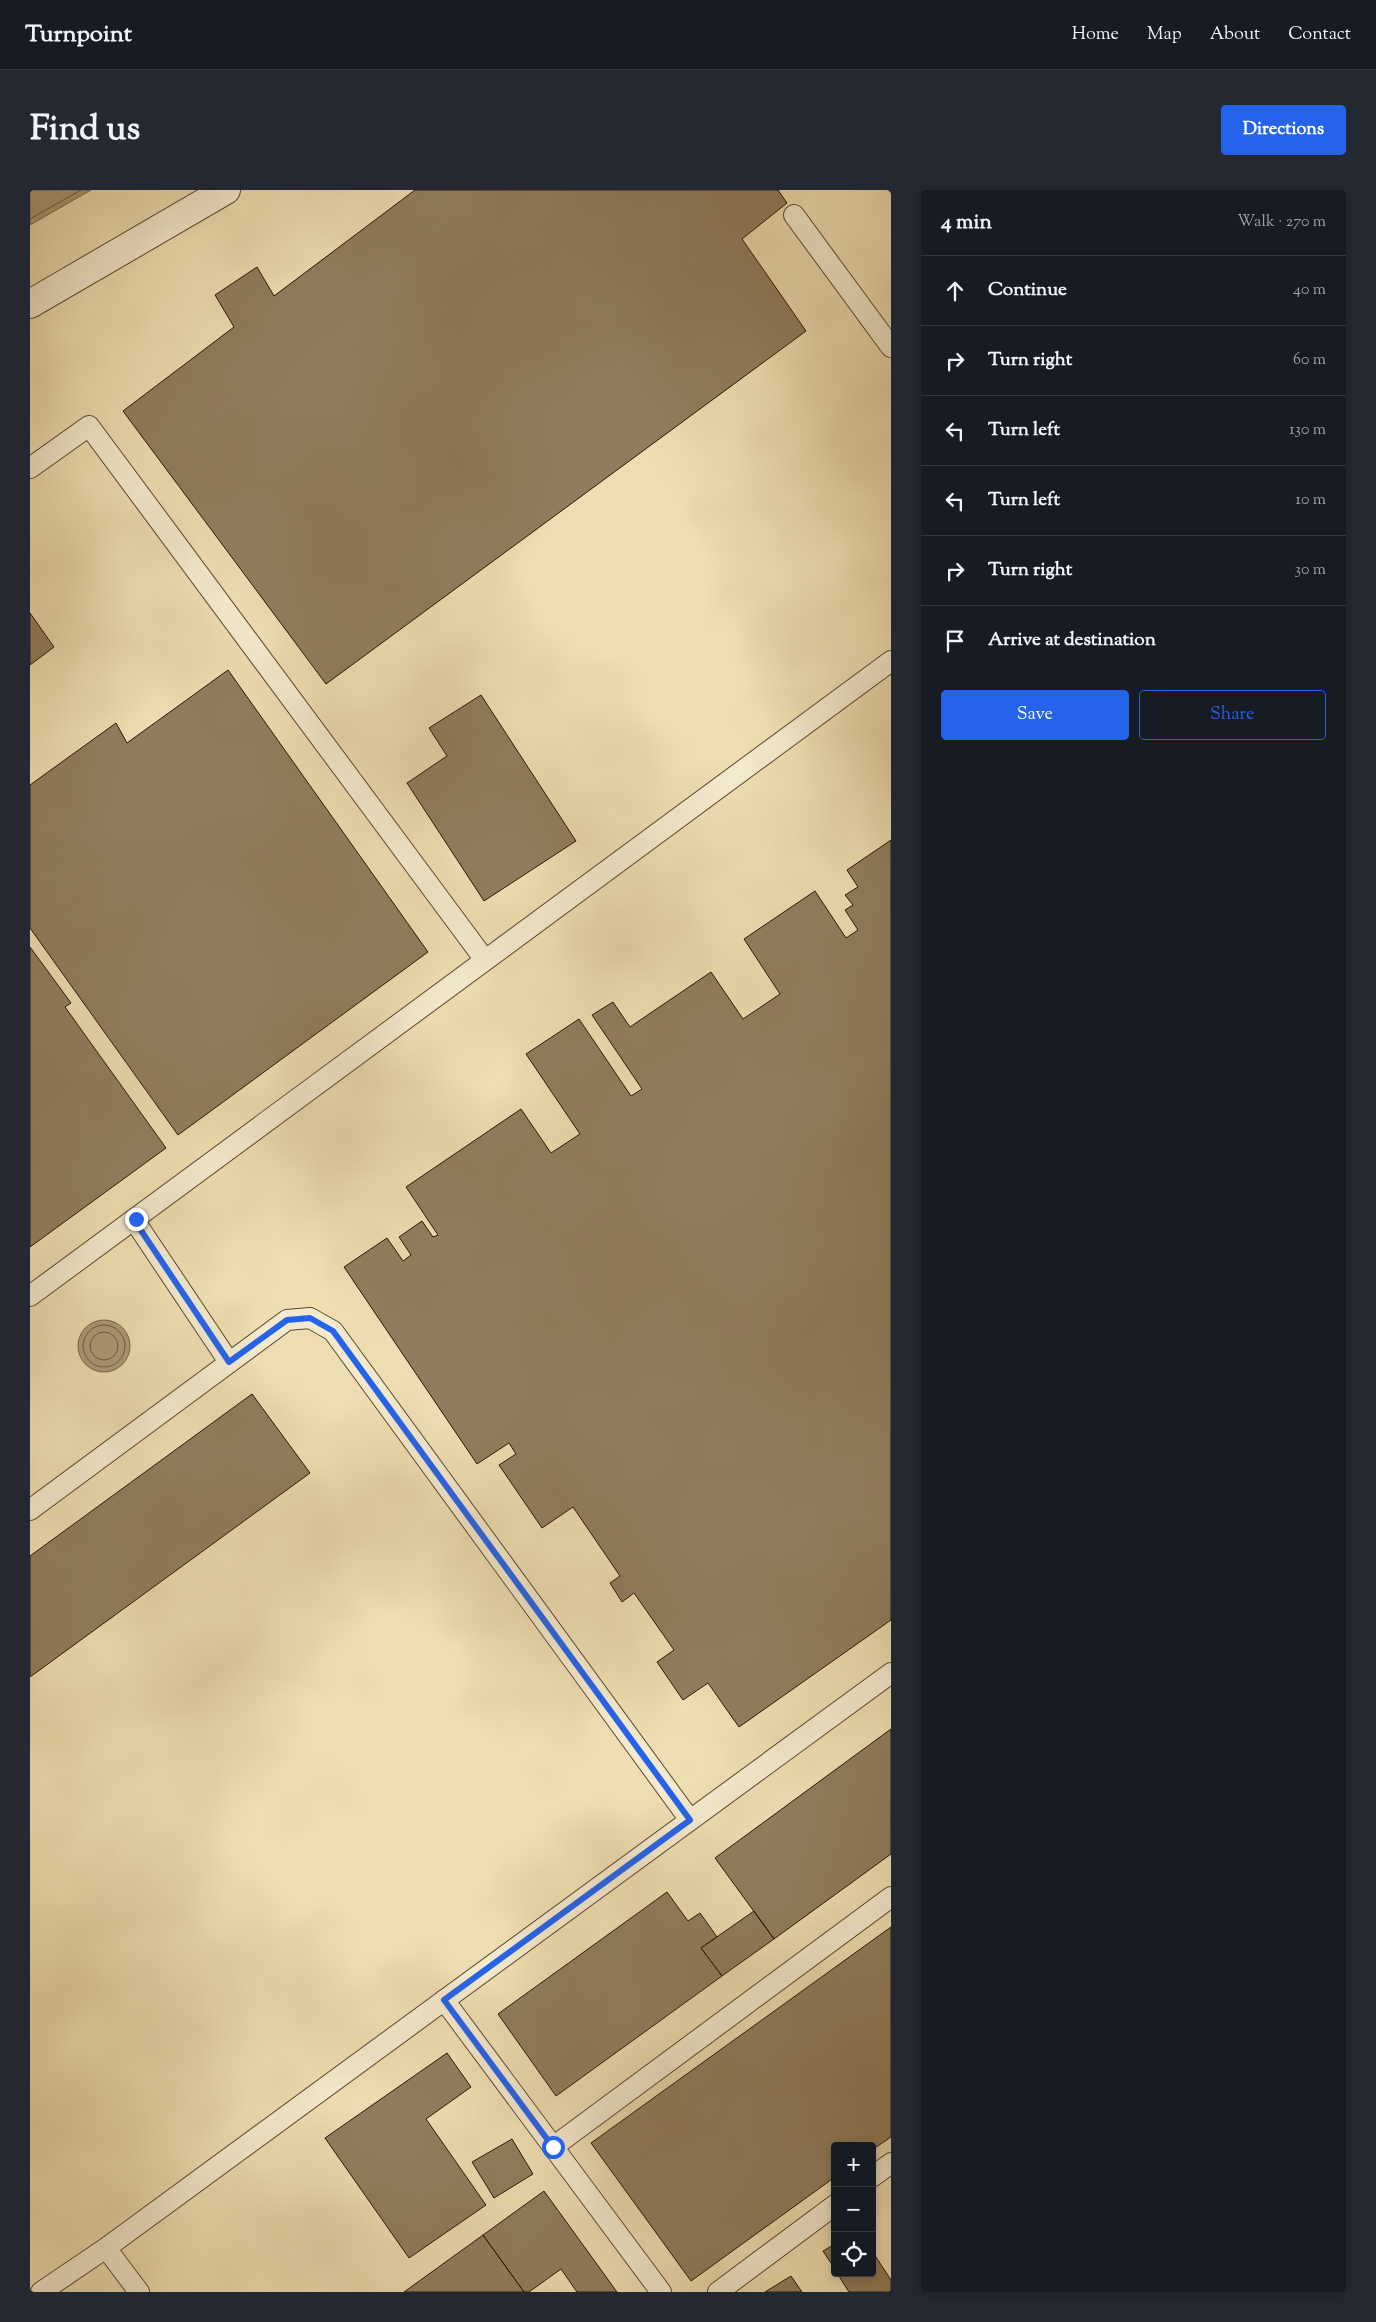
<!DOCTYPE html>
<html lang="en">
<head>
<meta charset="utf-8">
<style>
  :root { --surface:#171b24; --page:#242831; --text:#f1f3f6; --muted:#9ea1a6; --line:#363941; --accent:#2563eb }
  body { margin:0; font-family:"Sorts Mill Goudy",serif; background:var(--page); color:var(--text) }
  .controls { position:absolute; right:15px; bottom:15px; display:grid; overflow:hidden; border-radius:5px; box-shadow:0 2px 8px #0003 }
  .controls button { width:45px; height:45px; display:grid; place-items:center; padding:0; border:0; border-bottom:1px solid var(--line); background:var(--surface); color:var(--text); font:25px sans-serif }
  .stop { position:absolute; width:15px; height:15px; margin:-11px; border:4px solid #2563eb; border-radius:50%; background:#fff }
  .stop.end { background:#2563eb; border-color:#fff; box-shadow:0 1px 5px #0008 }
  .list { margin:0; padding:0; list-style:none }
  h2 { display:flex; justify-content:space-between; align-items:center; height:65px; margin:0; padding:0 20px; font-size:21px }
  h2 small { font-size:16px; font-weight:400; color:var(--muted) }
  .list li { display:grid; grid-template-columns:32px 1fr auto; gap:15px; align-items:center; box-sizing:border-box; height:70px; padding:0 20px; border-top:1px solid var(--line) }
  .list b { display:block; font-size:19px; white-space:nowrap }
  .list em { font-size:16px; font-style:normal; color:var(--muted) }
  .actions { display:flex; gap:10px; padding:15px 20px }
  .actions a { flex:1; padding:11px 0; border:1px solid var(--accent); border-radius:5px; text-align:center; font-size:18px; color:var(--accent) }
  .actions .main { background:var(--accent); color:#fff }
  .icon { flex:none; width:28px; height:28px; fill:none; stroke:currentColor; stroke-width:2; stroke-linecap:round; stroke-linejoin:round }
  .map { position:relative; flex:none; width:861px; height:2102px; overflow:hidden; border-radius:5px }
  header { display:flex; align-items:center; gap:30px; box-sizing:border-box; height:70px; padding:0 25px; background:var(--surface); border-bottom:1px solid var(--line) }
  header strong { font-size:24px }
  nav { display:flex; gap:28px; margin-inline-start:auto; font-size:18px }
  .intro { display:flex; align-items:center; justify-content:space-between; box-sizing:border-box; height:120px; padding:0 30px }
  h1 { margin:0; font-size:35px }
  .button { padding:12px 22px; border-radius:5px; background:var(--accent); color:#fff; font-size:18px; font-weight:700 }
  main { display:flex; gap:30px; padding:0 30px }
  aside { flex:1; background:var(--surface); border-radius:5px; box-shadow:0 2px 8px #0003 }
  .map>svg:first-child { display:block }
  .water { fill:#ab9975; stroke:#786447 }
  .lines { fill:none; stroke-linecap:round; stroke-linejoin:round }
  .shore { stroke:#6c573c; stroke-width:1 }
  .building { fill:#907d5d; stroke:#2c1503 }
  .lane-casing { stroke:#5c472e; stroke-width:22 }
  .street-casing { stroke:#5c472e; stroke-width:30 }
  .lane { stroke:#f3e9cc; stroke-width:20 }
  .street { stroke:#f3e9cc; stroke-width:28 }
  .route { stroke:#2563eb; stroke-width:6 }
</style>
</head>
<body>
<header>
<strong>Turnpoint</strong>
<nav><a>Home</a><a>Map</a><a>About</a><a>Contact</a></nav>
</header>
<div class="intro"><h1>Find us</h1><a class="button">Directions</a></div>
<main>
<div class="map">
<svg width="861" height="2102" viewBox="0 0 861 2102">
  <rect width="100%" height="100%" fill="#edddb0"/>
  <filter id="stains"><feTurbulence type="fractalNoise" baseFrequency=".004" numOctaves="4"/><feColorMatrix values="0 0 0 0 .2 0 0 0 0 .09 0 0 0 0 .02 0 0 0 .5 -.17"/></filter>
  <radialGradient id="worn" r=".72"><stop offset=".6" stop-color="#630" stop-opacity="0"/><stop offset="1" stop-color="#630" stop-opacity=".3"/></radialGradient>
  <path class="water" d="M0,0H61L0,35Z
    M48 1156a26 26 0 1 1 52 0a26 26 0 1 1-52 0Z"/>
  <g class="lines">
    <path class="shore" d="M0,29L51,0
      M53 1156a21 21 0 1 1 42 0a21 21 0 1 1-42 0Z
      M60 1156a14 14 0 1 1 28 0a14 14 0 1 1-28 0Z"/>
  </g>
  <path class="building" d="M385,0H748L757,13L712,49L776,141L296,494L93,221L204,137L185,105L227,77L244,106Z
    M0,423L24,457L0,475Z
    M198,480L398,762L148,945L0,738V595L86,533L97,553Z
    M451,505L546,651L454,711L377,593L417,566L399,538Z
    M861,650V1430L709,1537L678,1493L653,1510L627,1472L644,1460L604,1403L592,1412L580,1393L590,1386L543,1317L512,1338L469,1275L486,1264L479,1253L447,1274L314,1077L357,1048L373,1071L381,1065L369,1047L392,1031L403,1047L408,1045L376,997L491,919L521,963L550,944L496,864L549,829L601,906L612,899L562,825L583,812L600,837L681,782L713,829L750,804L714,749L785,701L816,748L828,740L815,720L823,715L815,705L828,697L817,680Z
    M0,757L41,813L35,817L136,958L0,1057Z
    M222,1204L280,1283L0,1487V1366Z
    M861,1539V1664L744,1749L685,1668Z
    M637,1702L658,1731L670,1723L687,1747L671,1758L692,1786L526,1906L468,1824Z
    M724,1721L744,1749L692,1786L671,1758Z
    M861,1737V1947L842,1960V1956H805V1987L661,2091L561,1953Z
    M417,1863L441,1897L396,1929L456,2015L379,2068L295,1948Z
    M482,1949L503,1984L464,2008L442,1972Z
    M514,2001L587,2102H547L531,2079L499,2102H494L453,2045Z
    M453,2045L494,2102H374Z
    M805,2054V2079L793,2061Z
    M842,2061L861,2090V2102H819L807,2083H842Z
    M761,2086L772,2102H735Z"/>
  <g class="lines">
    <defs>
      <path id="lane" d="M764,25L861,157
        M0,278L59,236L455,770
        M104,1030L199,1172
        M0,1106L861,471
        M0,1320L257,1130L280,1128L303,1141L660,1630
        M414,1810L631,2102
        M523,1957L861,1707
        M842,1987L861,1973
        M76,2058L109,2102
        M11,2102L76,2058L861,1483
        M688,2102L805,2015"/>
      <path id="street" d="M0,114L196,0"/>
    </defs>
    <use href="#lane" class="lane-casing"/>
    <use href="#street" class="street-casing"/>
    <use href="#lane" class="lane"/>
    <use href="#street" class="street"/>
  </g>
  <g class="lines">
    <path class="route" d="M106,1029L104,1030L199,1172L257,1130L280,1128L303,1141L660,1630L414,1810L523,1957"/>
  </g>
  <rect width="100%" height="100%" filter="url(#stains)"/>
  <rect width="100%" height="100%" fill="url(#worn)"/>
</svg>
<div class="controls">
<button>+</button>
<button>−</button>
<button><svg class="icon" aria-label="locate" viewBox="0 0 24 24"><circle cx="12" cy="12" r="6"/><path d="M12 2v4M12 18v4M2 12h4M18 12h4"/></svg></button>
</div>
<div class="stop" style="left:523px;top:1957px"></div>
<div class="stop end" style="left:106px;top:1029px"></div>
</div>
<aside>
<h2>4 min<small>Walk · 270 m</small></h2>
<ul class="list">
<li><svg class="icon" aria-label="ahead" viewBox="0 0 24 24"><path d="M12 20V5M6 11l6-6 6 6"/></svg><div><b>Continue</b></div><em>40 m</em></li>
<li><svg class="icon" aria-label="right" viewBox="0 0 24 24"><path d="M7 20v-9h11M14 6l5 5-5 5"/></svg><div><b>Turn right</b></div><em>60 m</em></li>
<li><svg class="icon" aria-label="left" viewBox="0 0 24 24"><path d="M17 20v-9H6M10 6l-5 5 5 5"/></svg><div><b>Turn left</b></div><em>130 m</em></li>
<li><svg class="icon" aria-label="left" viewBox="0 0 24 24"><path d="M17 20v-9H6M10 6l-5 5 5 5"/></svg><div><b>Turn left</b></div><em>10 m</em></li>
<li><svg class="icon" aria-label="right" viewBox="0 0 24 24"><path d="M7 20v-9h11M14 6l5 5-5 5"/></svg><div><b>Turn right</b></div><em>30 m</em></li>
<li><svg class="icon" aria-label="arrive" viewBox="0 0 24 24"><path d="M6 21V4h12l-3 4 3 4H6"/></svg><div><b>Arrive at destination</b></div></li>
</ul>
<div class="actions"><a class="main">Save</a><a>Share</a></div>
</aside>
</main>
</body>
</html>
